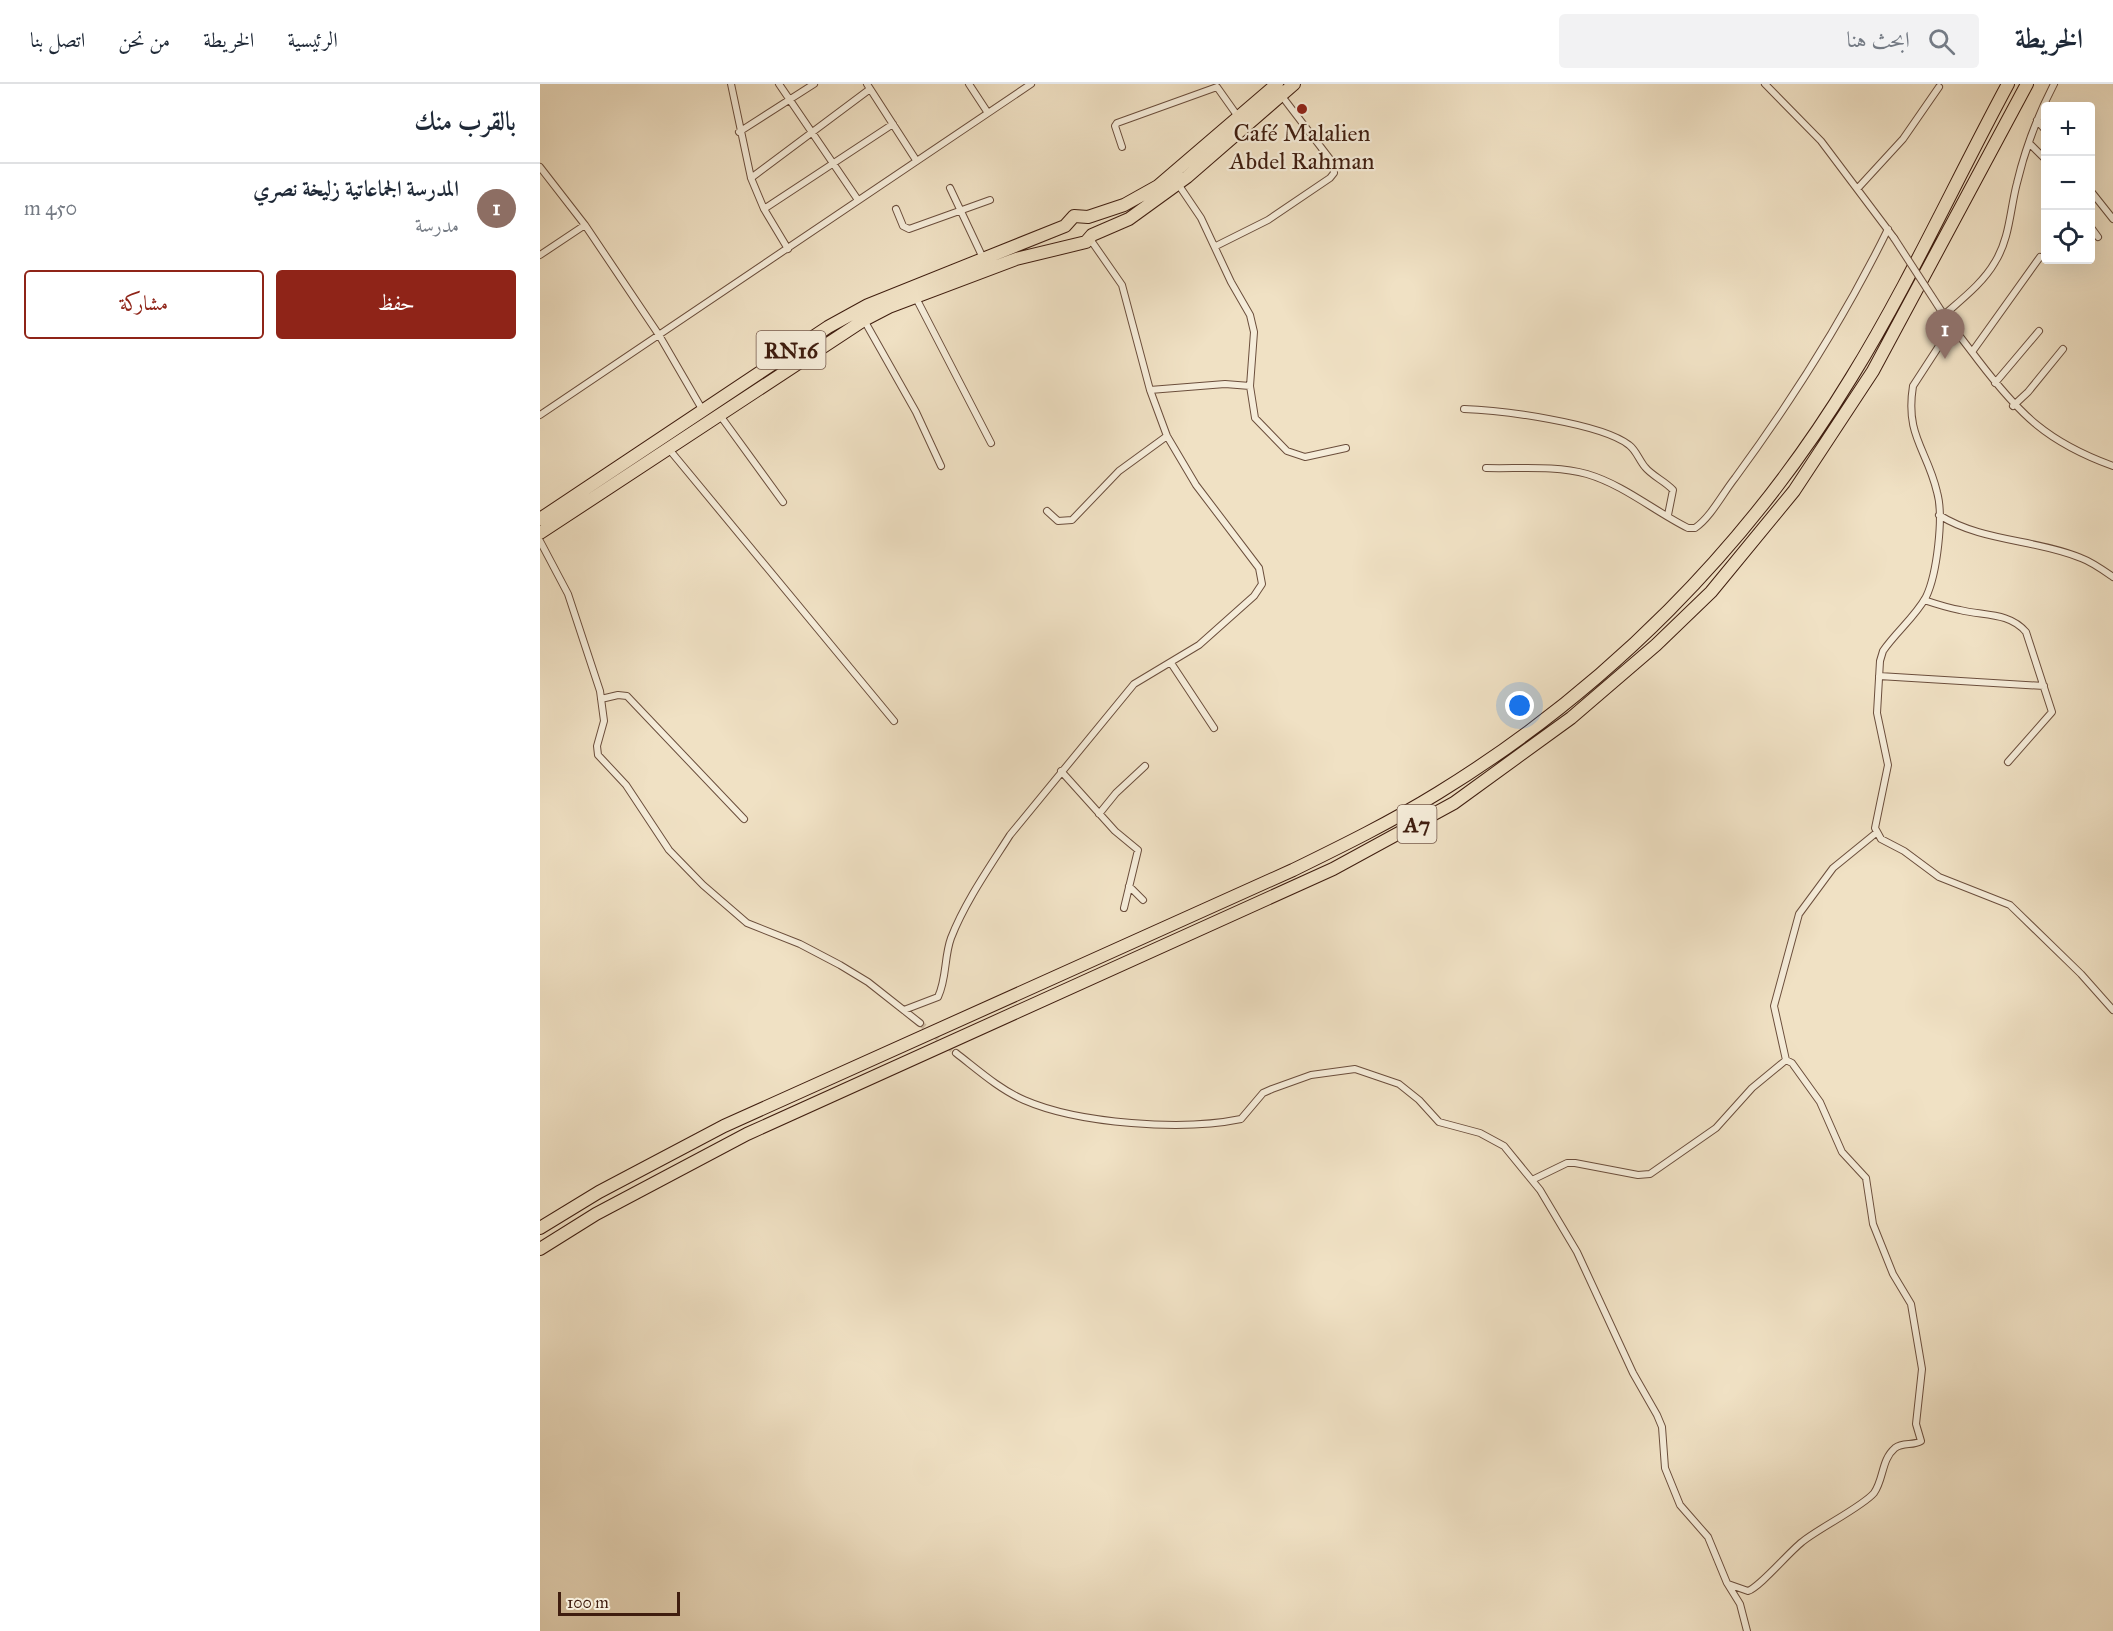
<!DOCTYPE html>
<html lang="ar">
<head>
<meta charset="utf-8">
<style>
  :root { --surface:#fff; --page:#f2f2f3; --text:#1f2937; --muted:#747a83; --line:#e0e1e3; --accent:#8f2418 }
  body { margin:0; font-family:"IM FELL Great Primer",Amiri,serif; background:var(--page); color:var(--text); direction:rtl }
  .controls { position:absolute; right:18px; top:18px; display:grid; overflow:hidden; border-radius:6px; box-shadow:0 6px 24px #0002 }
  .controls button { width:54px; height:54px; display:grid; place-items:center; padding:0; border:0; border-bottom:2px solid var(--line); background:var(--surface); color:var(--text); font:30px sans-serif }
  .scale { position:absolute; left:18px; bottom:15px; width:122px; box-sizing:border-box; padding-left:6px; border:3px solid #3f1d0f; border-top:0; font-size:16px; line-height:21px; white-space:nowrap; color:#3f1d0f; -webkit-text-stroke:4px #f5ecd9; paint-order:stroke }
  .you { position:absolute; left:980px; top:622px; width:21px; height:21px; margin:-15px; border:4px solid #fff; border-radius:50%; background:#1a73e8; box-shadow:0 0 0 9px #1a73e833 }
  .badge { display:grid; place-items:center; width:39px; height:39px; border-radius:50%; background:var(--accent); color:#fff; font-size:20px; font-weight:700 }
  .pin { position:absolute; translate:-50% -50px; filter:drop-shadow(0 2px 3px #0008) }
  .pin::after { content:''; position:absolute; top:32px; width:21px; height:18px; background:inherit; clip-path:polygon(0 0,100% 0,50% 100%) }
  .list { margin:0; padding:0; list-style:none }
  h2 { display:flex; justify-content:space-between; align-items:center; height:78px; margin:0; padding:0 24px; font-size:26px }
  h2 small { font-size:20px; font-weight:400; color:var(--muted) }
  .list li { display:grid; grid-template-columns:39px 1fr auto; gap:18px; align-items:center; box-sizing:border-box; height:90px; padding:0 24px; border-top:2px solid var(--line) }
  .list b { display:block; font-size:22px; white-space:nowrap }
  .list p { margin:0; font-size:20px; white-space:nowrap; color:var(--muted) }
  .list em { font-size:20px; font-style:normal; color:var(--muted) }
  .actions { display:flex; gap:12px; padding:18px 24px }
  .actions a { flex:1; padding:14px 0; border:2px solid var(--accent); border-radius:6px; text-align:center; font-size:21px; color:var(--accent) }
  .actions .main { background:var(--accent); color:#fff }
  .icon { flex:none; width:33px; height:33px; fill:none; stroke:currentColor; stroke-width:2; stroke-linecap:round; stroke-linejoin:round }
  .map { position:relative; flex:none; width:1573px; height:1547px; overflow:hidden; direction:ltr }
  header { display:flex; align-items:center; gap:36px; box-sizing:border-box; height:84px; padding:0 30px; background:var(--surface); border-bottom:2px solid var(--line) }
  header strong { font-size:28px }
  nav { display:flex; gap:33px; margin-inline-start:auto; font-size:21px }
  .search { width:420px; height:54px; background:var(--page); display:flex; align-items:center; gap:15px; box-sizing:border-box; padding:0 21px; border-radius:6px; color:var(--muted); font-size:22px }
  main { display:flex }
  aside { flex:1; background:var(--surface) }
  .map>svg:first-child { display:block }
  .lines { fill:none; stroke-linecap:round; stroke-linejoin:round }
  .street-tunnel { stroke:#cdbaa0; stroke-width:6; stroke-dasharray:6 3; stroke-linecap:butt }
  .street-casing { stroke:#6b4e3c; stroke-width:8 }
  .highway-casing { stroke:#3f1d0f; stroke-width:14 }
  .street { stroke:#f5ecd9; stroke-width:6 }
  .highway { stroke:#f0e1c4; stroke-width:12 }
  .street-bridge-casing { stroke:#6b4e3c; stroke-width:8; stroke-linecap:butt }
  .street-bridge { stroke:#f5ecd9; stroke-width:6 }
  .poi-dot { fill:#8f2418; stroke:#f5ecd9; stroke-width:2 }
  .labels { text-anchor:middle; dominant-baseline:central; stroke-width:4.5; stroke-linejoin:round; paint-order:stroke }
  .shield { fill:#f5ecd9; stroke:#765b4c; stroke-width:1.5 }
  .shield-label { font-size:22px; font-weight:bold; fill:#3f1d0f }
  .poi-label { font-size:24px; fill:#3f1d0f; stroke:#f5ecd9 }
</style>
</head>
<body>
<header>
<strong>الخريطة</strong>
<div class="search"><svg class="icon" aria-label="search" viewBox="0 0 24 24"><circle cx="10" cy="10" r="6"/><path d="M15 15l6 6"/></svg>ابحث هنا</div>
<nav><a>الرئيسية</a><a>الخريطة</a><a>من نحن</a><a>اتصل بنا</a></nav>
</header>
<main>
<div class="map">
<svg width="1573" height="1547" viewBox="0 0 1573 1547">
  <rect width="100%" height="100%" fill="#f0e1c4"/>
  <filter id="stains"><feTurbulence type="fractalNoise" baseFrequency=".00333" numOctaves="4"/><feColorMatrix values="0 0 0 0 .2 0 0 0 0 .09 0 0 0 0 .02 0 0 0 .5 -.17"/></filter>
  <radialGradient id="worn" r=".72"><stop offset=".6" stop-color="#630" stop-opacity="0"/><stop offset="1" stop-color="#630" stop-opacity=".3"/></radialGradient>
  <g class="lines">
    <path class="street-tunnel" d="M380,939L416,969"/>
    <defs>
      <path id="street" d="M191,0L211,94L224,125L248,165
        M239,0L318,116
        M327,0L376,76
        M429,0L448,29
        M1225,0L1281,57L1354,154
        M1497,36L1506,47
        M199,48L274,0
        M1489,59L1506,76
        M582,63L575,42L577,39L677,3L699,34
        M0,83L45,141L119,251L162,325
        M211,94L330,5
        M638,100L661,134L691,198L710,231L714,248L710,302
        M410,104L443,174
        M1318,104L1363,55L1399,3
        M1550,106L1573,135
        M224,125L353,40
        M356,125L363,142L369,145L450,116
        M1550,142L1558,153
        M676,162L728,136L790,94L794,89L793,79L741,11
        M0,171L45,141
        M376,214L451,359
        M1402,228C1413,244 1426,260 1438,276C1480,331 1507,358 1573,382
        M1404,231C1422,215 1443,199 1455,178C1470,154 1470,125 1477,99C1485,65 1498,31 1514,0
        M324,236L376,328L401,382
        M1412,242L1373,302C1365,352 1387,365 1397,408C1404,432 1397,490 1386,513C1375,533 1356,548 1343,567L1340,577L1337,629L1348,681L1335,744L1341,755L1364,767L1399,793L1470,821L1541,890L1573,926
        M1432,268L1500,173
        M1455,299L1499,247
        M610,306L685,300L710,302L715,334L747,367L765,373L806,364
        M1473,322L1488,308L1523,265
        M924,325C960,326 1061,339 1089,361C1096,366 1099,376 1105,383C1112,392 1125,397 1133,406L1128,431
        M179,330L243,418
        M0,331L491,0
        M128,364L354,637
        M946,384C978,385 1015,381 1047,390C1084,401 1114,427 1148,444H1155C1171,433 1183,409 1195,394C1253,315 1305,233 1348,145
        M507,427L518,437L532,436L579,387L627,352
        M1399,431C1442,458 1495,455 1541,474C1552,478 1563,486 1573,493
        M0,457L28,510L60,607L64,637L57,662L58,671L86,701L129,766L163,801L207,839L260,860L300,881L328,898L380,939
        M1384,516C1396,520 1408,524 1420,526C1443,532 1469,528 1486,548L1512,628L1468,678
        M631,579L674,644
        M1339,592L1504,602
        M61,615L78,611L87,612L204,735
        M521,687L575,747L598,766L584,824
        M559,730L576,709L605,682
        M589,802L603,816
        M364,926L398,913C407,894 404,873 411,854C425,818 449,784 470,751L594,600L659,561L714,512L722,500L719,484L656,401L627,352L610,306L582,201L550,155
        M416,969C438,986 459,1005 484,1016C539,1040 643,1047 701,1035L723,1009L732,1005L771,991L815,985L859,1000L879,1016L899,1038L940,1049L964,1062L1000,1106L1037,1168L1093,1289L1117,1331L1122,1343L1125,1384L1140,1421L1168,1453L1187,1499L1200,1520L1207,1547
        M1246,976L1234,922L1259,830L1293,784L1336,749
        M992,1096L1027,1079H1035L1098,1091L1110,1090L1176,1044L1212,1004L1246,976L1252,979L1280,1018L1302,1068L1326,1094L1333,1140L1353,1190L1371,1220L1382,1285L1376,1340L1381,1357C1373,1362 1363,1358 1355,1364C1341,1376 1344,1395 1334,1409C1322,1423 1279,1444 1262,1458C1248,1469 1220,1503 1208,1507L1188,1500"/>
      <path id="highway" d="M0,435L288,243L328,221L525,142L534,132L548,133L584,121L618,102L737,0
        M0,449L324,236L349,223L476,175L546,158L552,151L589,135L647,93L754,0
        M0,1144L59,1108L184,1042L753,786C802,762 851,738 898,709C1066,606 1208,463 1311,294C1369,200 1415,98 1468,0
        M0,1165L56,1130L207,1050L793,785L914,719L1031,634L1116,561L1171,508L1254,407L1333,287L1487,0"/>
    </defs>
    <use href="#street" class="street-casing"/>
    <use href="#highway" class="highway-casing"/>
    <use href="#street" class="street"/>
    <use href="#highway" class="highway"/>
    <defs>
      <path id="street-bridge" d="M1354,154L1402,228"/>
    </defs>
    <use href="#street-bridge" class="street-bridge-casing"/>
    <use href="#street-bridge" class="street-bridge"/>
  </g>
  <circle class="poi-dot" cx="762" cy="25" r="6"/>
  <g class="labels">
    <g class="shield">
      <rect x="216.5" y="247" width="69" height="38" rx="4.5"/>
      <rect x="857.5" y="721" width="39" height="38" rx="4.5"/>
    </g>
    <g class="shield-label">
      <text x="251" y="266">RN16</text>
      <text x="877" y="740">A7</text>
    </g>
    <g class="poi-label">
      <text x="762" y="49">Café Malalien<tspan x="762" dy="28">Abdel Rahman</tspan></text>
    </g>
  </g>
  <rect width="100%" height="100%" filter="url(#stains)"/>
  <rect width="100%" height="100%" fill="url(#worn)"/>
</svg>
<div class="controls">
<button>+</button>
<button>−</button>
<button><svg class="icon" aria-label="locate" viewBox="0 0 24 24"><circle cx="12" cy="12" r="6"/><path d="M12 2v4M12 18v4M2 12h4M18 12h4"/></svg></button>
</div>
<div class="scale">100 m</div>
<div class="you"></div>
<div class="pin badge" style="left:1405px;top:275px;background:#8d6e63">1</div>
</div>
<aside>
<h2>بالقرب منك<small></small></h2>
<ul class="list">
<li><span class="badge" style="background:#8d6e63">1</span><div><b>المدرسة الجماعاتية زليخة نصري</b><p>مدرسة</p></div><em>450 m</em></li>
</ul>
<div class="actions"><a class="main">حفظ</a><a>مشاركة</a></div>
</aside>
</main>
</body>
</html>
